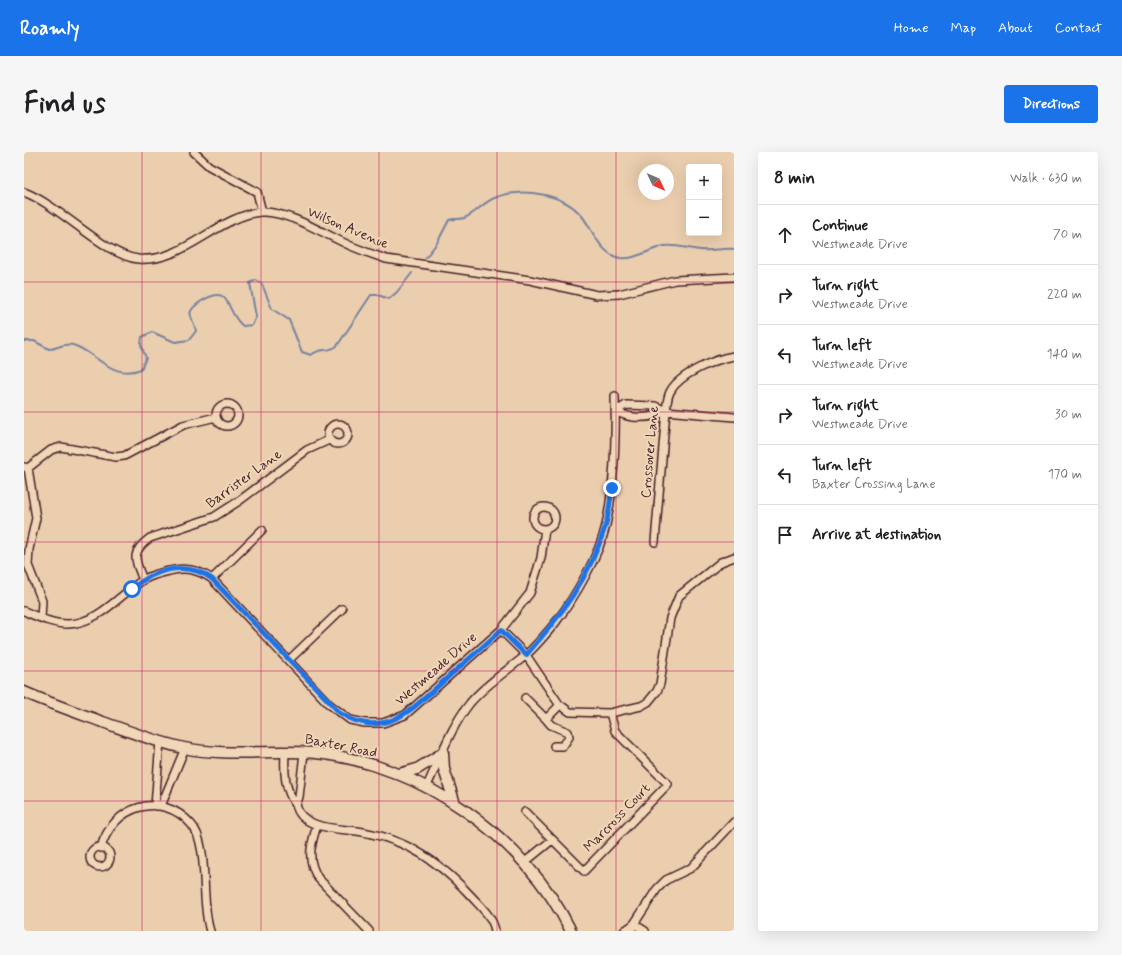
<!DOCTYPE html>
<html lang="en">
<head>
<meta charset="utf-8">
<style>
  :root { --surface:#fff; --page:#f6f6f6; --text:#202124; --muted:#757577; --line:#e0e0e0; --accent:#1a73e8 }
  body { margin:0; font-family:Mynerve,sans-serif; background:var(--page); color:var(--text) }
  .controls { position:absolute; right:12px; top:12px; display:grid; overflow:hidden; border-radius:4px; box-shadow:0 4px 16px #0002 }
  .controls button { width:36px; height:36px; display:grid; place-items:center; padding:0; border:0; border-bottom:1px solid var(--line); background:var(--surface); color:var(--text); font:20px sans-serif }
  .compass { position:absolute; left:614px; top:12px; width:36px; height:36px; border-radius:50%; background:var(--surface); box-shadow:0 4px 16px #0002; rotate:134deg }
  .stop { position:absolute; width:12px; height:12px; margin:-9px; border:3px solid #1a73e8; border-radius:50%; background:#fff }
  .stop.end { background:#1a73e8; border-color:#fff; box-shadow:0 1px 4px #0008 }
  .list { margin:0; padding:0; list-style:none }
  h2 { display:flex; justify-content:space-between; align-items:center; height:52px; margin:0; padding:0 16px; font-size:17px }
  h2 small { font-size:13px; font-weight:400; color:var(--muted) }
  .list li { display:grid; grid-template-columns:26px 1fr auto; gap:12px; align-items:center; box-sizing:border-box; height:60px; padding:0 16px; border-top:1px solid var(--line) }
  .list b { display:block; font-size:15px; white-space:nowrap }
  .list p { margin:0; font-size:13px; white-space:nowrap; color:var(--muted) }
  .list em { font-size:13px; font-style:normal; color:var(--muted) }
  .icon { flex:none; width:22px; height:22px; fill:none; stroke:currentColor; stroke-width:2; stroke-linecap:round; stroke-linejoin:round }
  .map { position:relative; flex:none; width:710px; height:779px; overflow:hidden; border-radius:4px }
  header { display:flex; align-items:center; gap:24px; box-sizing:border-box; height:56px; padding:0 20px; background:var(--accent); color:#fff }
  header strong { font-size:19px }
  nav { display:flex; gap:22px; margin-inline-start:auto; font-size:14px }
  .intro { display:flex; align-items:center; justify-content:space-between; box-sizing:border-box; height:96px; padding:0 24px }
  h1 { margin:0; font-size:28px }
  .button { padding:10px 18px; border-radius:4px; background:var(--accent); color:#fff; font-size:14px; font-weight:700 }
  main { display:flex; gap:24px; padding:0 24px }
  aside { flex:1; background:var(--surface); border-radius:4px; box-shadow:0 4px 16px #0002 }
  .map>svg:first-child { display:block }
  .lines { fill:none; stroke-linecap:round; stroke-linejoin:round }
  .stream { stroke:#7683a1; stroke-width:2 }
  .minor-casing { stroke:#4a1f2b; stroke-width:10 }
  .secondary-casing { stroke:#4a1f2b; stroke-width:13 }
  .minor { stroke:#efd7b7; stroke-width:7 }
  .secondary { stroke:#efd7b7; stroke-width:10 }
  .route { stroke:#1a73e8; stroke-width:5 }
  .grid { fill:none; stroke:#c2185b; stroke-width:1; stroke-opacity:0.55 }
  .labels { text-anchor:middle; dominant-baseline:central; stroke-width:4; stroke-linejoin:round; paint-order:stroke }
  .street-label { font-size:14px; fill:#4a1f2b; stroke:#efd7b7 }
</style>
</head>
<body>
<header>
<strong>Roamly</strong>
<nav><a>Home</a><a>Map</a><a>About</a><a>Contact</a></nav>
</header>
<div class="intro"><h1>Find us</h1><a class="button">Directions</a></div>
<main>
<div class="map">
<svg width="710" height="779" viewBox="0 0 710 779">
  <rect width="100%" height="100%" fill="#ebceae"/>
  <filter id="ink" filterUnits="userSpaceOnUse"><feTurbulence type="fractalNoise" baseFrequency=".025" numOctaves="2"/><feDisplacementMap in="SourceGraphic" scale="8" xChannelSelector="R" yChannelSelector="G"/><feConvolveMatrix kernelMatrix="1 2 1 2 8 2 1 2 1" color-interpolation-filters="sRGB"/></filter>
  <g filter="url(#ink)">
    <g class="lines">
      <path class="stream" d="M402,105L413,91L425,68C430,66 435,68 440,66C451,62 460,49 473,45C499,35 540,42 558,64C569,78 576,102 596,106C611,108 626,97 640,94C652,92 664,97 677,98C688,99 699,96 710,97
        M0,189H10L25,197C34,197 40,190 49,193C72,200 88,229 117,217L122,206L117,193L118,185L128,180L151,190L165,188L172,179C169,164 159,162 176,150C209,129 200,160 219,174L228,173L232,165L226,131L232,128L238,132L248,157L265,168L278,200L287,203C297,195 304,201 313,194L347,143H354L365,147L373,140L388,121"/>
      <defs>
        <path id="minor" d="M170,0L185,14L233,40L238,60
          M0,40C37,54 80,103 114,107C160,111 193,64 237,60C263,58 304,84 327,94C339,99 350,103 362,107L506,128L573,143L595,142L651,128L710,125
          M192 263a11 11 0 1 1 22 0a11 11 0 1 1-22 0Z
          M642,259C627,267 606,268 592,259L602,253L631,254L642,259L710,265
          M304 282a10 10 0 1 1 20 0a10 10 0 1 1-20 0Z
          M0,315L4,316L27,298L37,295L92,305L100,304L159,273L192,265
          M4,316L12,366L5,397L4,413L18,449L17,466
          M509 366a11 11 0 1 1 22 0a11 11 0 1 1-22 0Z
          M631,390L642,259C643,253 643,246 646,240C655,222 691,207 710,204
          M188,427L238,378
          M119,428C111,408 106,400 126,386L190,365L215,349L283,298L305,288
          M0,459C14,465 28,472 44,472C75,471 95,443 119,428C127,423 136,421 145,419C161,415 174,417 188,427L305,552L326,568L341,571H359L381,563L477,478L502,503L535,552L546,560L586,561L617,554L624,550L633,539L636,532L646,466L655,444L697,410L710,405
          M477,478L506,441L517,406L521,377
          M265,508L318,457
          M501,546L522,567
          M530,594H539L545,585L544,580L527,573L522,567L536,553
          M261,600C260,619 260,637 272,653
          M280,601L275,645L272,653C278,679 318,676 339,680C349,682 359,684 368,688C400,699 425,720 447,744C456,754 469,765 471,779
          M402,636C416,607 426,576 446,551C462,532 483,519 501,504C512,494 523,481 532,470C551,445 575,404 582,373C591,331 592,288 591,244
          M131,654L136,589
          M137,654L161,596
          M501,660L560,719L644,632L591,579L586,561
          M293,673C287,693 282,707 294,726L345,779
          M66 705a10 10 0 1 1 20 0a10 10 0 1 1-20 0Z
          M77,696C88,654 137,638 167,672C186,692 176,750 186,779
          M501,710L528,688
          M610,772L621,779
          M600,779L610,772
          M607,779L610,772L633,737L642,728L667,716L710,670"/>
        <path id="secondary" d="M0,540C25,551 51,560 76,569C104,579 132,590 160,596C204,605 248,597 292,601C397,612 501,685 547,779
          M419,601L420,617L431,652
          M375,622L393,617L419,601"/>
      </defs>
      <use href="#minor" class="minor-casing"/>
      <use href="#secondary" class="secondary-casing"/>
      <use href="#minor" class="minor"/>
      <use href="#secondary" class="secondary"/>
    </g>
  </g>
  <g class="lines" filter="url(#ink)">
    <path class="route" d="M108,437C130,417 162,408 188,427L316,561C361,590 390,555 422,527C440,511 459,495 477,478L502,503C536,465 566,425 581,375C585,363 586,349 588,336"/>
  </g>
  <path class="grid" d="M118,0V779M237,0V779M355,0V779M473,0V779M592,0V779M0,130H710M0,260H710M0,390H710M0,519H710M0,649H710"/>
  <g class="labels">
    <g class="street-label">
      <text transform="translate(324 76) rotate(23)">Wilson Avenue</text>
      <text transform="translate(626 300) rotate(-85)">Crossover Lane</text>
      <text transform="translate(220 327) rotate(-36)">Barrister Lane</text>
      <text transform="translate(412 517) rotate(-41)">Westmeade Drive</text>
      <text transform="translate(317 594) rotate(11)">Baxter Road</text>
      <text transform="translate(593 666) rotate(-46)">Marcross Court</text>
    </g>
  </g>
</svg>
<div class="controls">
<button>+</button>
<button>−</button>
</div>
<svg class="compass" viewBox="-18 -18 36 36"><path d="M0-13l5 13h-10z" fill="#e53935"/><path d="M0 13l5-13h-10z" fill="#757577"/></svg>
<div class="stop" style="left:108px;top:437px"></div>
<div class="stop end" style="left:588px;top:336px"></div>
</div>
<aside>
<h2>8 min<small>Walk · 630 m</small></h2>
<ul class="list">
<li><svg class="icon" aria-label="ahead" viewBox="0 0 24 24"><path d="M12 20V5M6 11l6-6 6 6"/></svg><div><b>Continue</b><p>Westmeade Drive</p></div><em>70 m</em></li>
<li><svg class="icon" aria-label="right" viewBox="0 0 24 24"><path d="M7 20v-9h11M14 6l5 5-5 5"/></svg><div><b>Turn right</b><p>Westmeade Drive</p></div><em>220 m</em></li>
<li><svg class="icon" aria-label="left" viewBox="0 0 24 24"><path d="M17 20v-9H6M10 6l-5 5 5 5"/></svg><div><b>Turn left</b><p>Westmeade Drive</p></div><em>140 m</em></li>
<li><svg class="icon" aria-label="right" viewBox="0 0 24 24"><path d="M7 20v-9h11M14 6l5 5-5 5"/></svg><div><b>Turn right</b><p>Westmeade Drive</p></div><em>30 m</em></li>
<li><svg class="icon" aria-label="left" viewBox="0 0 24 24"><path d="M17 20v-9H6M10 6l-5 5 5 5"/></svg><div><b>Turn left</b><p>Baxter Crossing Lane</p></div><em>170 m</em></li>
<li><svg class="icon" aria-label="arrive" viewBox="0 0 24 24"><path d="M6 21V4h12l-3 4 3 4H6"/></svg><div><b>Arrive at destination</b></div></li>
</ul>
</aside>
</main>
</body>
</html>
